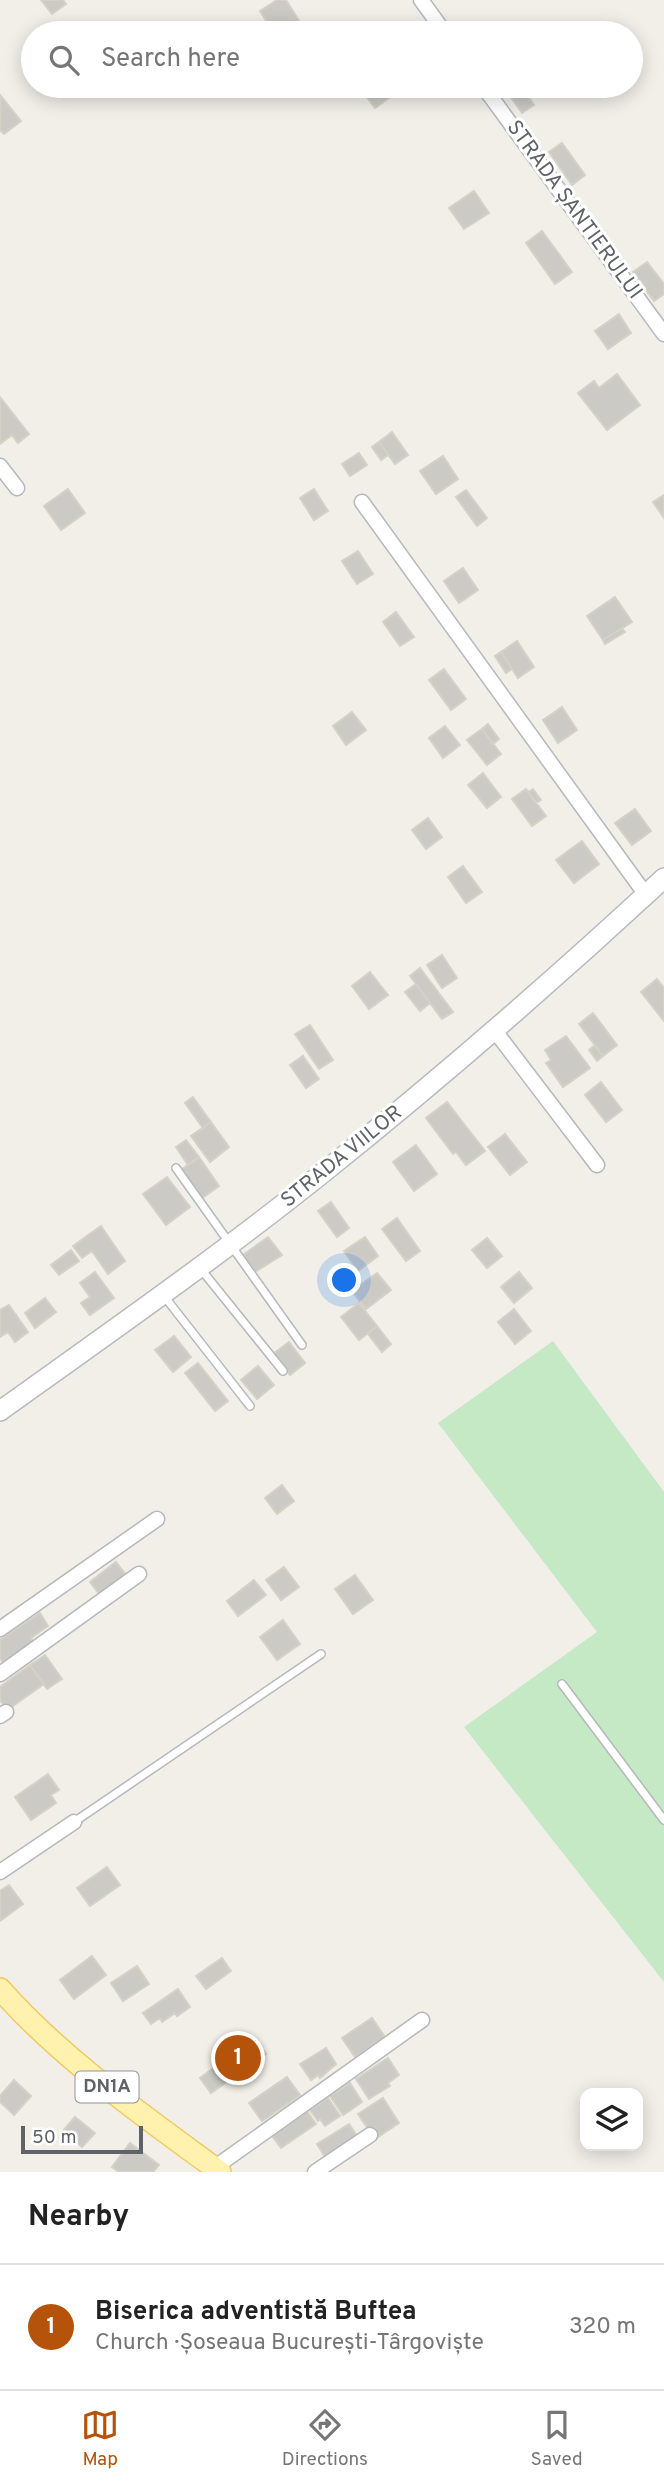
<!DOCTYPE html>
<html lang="en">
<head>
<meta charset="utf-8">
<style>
  :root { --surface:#fff; --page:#f6f6f6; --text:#222; --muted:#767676; --line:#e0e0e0; --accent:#b45309 }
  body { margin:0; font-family:Overpass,sans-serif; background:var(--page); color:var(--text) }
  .controls { position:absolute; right:21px; bottom:21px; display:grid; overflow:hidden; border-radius:14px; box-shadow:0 4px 18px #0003 }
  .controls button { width:63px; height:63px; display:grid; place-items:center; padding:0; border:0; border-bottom:2px solid var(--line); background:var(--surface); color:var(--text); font:35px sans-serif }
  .scale { position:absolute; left:21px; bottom:18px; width:122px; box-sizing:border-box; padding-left:7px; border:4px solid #5f6368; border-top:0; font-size:19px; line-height:24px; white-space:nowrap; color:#5f6368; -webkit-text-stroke:5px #fff; paint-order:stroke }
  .you { position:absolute; left:345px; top:1281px; width:24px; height:24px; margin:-18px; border:5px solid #fff; border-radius:50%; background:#1a73e8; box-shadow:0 0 0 10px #1a73e833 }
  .badge { display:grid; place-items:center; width:46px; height:46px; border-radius:50%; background:var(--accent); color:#fff; font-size:23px; font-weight:700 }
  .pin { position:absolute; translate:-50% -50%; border:4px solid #fff; box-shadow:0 2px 7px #0006 }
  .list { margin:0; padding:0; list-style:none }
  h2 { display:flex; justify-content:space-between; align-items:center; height:91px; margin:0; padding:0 28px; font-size:30px }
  h2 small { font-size:23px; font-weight:400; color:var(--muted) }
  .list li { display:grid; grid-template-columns:46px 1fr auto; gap:21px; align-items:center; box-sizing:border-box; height:126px; padding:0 28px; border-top:2px solid var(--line) }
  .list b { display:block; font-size:26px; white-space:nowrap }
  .list p { margin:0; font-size:23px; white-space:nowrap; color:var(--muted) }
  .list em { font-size:23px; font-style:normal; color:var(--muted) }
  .icon { flex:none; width:38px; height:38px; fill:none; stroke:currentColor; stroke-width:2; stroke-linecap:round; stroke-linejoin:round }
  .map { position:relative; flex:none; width:664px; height:2172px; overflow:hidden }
  .search { position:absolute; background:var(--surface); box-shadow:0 4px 18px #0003; left:21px; right:21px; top:21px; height:77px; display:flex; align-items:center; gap:18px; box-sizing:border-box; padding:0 24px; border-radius:38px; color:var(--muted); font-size:26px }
  .sheet { height:217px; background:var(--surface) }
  nav { display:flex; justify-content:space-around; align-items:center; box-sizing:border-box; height:98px; border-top:2px solid var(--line); background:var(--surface); font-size:19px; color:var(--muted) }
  nav a { display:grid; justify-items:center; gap:4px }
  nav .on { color:var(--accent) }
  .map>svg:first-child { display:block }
  .green { fill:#c5e8c5 }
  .building { fill:#cccac5; stroke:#d6d1c6; stroke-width:2 }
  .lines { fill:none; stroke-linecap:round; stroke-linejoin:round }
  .service-casing { stroke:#b5b8bc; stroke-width:10 }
  .minor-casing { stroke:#b5b8bc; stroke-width:17 }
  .secondary-casing { stroke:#b6babf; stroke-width:22 }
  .primary-casing { stroke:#f2c960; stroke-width:24 }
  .service { stroke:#fff; stroke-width:7 }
  .minor { stroke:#fff; stroke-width:14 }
  .secondary { stroke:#fff; stroke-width:19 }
  .primary { stroke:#fff2af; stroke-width:21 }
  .labels { text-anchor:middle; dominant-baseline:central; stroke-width:6; stroke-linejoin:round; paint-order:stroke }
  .shield { fill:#fff; stroke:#8f9295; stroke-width:2 }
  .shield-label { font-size:19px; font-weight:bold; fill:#5f6368 }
  .street-label { font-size:21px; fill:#5f6368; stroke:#fff }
</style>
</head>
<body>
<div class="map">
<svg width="664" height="2172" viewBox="0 0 664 2172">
  <rect width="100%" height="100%" fill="#f1efe8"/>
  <path class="green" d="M553,1341L664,1492V1982L464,1727L597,1632L438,1423Z"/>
  <path class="building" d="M41,0H63L66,4L52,14Z
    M277,0H286L301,24L287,33H274L260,11Z
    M359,86H399L401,89L375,108Z
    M503,86H521L534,105L522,113Z
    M1,96L21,121L4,134L0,130Z
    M562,143L585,175L572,185L549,152Z
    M474,191L489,213L464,229L449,208Z
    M542,231L572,272L555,284L526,243Z
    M647,262L664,284V294L654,301L633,272Z
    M619,314L631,333L608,349L595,331Z
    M617,374L640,405L607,430L578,393L594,381L599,388Z
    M0,397L29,434L18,443L12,435L0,444Z
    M392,432L408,455L395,464L379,442Z
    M379,442L388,455L381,460L372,447Z
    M359,453L367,465L350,476L342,464Z
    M443,456L458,479L436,494L420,471Z
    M68,489L85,513L61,530L44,506Z
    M314,489L328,511L314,520L300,498Z
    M466,490L487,518L477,526L456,497Z
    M664,495V518L653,502Z
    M358,551L373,574L357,584L342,561Z
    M463,568L478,590L459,603L444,581Z
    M615,597L632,622L603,640L587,616Z
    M396,612L414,637L400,646L383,622Z
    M622,628L625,632L605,644L603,640Z
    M517,641L534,667L518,678L501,652Z
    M501,652L512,669L506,673L495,656Z
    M444,669L466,699L451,710L429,680Z
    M562,707L577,730L558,743L543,720Z
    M352,712L366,730L346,745L333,726Z
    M488,724L499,739L493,744L482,729Z
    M445,726L460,745L443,758L429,738Z
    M482,729L501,754L487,765L467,740Z
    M483,773L501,797L487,808L468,785Z
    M526,789L546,816L532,826L512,799Z
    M533,789L541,800L536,803L528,792Z
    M635,809L651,831L632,845L615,823Z
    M428,818L442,837L426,849L412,830Z
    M582,841L599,864L574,883L556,860Z
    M463,866L482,892L466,903L448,877Z
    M442,955L457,978L442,988L427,965Z
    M420,968L453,1012L442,1019L410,976Z
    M370,972L388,995L369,1009L352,986Z
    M657,979L664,988V1021L641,992Z
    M416,984L430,1003L420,1011L405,992Z
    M593,1013L617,1045L603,1056L579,1024Z
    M310,1025L333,1060L319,1069L295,1034Z
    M566,1036L590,1068L563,1087L546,1063L551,1060L545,1050Z
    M595,1045L603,1056L597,1061L589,1050Z
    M303,1056L319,1079L306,1088L290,1065Z
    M601,1082L622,1110L606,1122L585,1095Z
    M193,1097L211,1122L203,1128L185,1103Z
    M447,1102L485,1151L466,1165L456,1152L453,1154L426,1118Z
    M211,1122L229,1147L210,1162L191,1136Z
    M505,1134L527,1162L510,1175L488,1147Z
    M186,1140L199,1157L188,1165L176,1147Z
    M416,1145L437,1174L414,1191L393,1162Z
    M199,1157L219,1186L202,1198L182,1169Z
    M167,1177L190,1207L166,1225L143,1194Z
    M331,1202L349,1228L337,1237L318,1211Z
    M397,1218L420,1251L406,1261L382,1229Z
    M101,1226L125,1261L108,1274L92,1251L82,1258L73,1246Z
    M268,1237L282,1255L255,1272L243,1255Z
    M365,1237L378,1256L358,1271L344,1251Z
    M487,1238L502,1256L487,1268L472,1250Z
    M71,1250L79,1261L59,1275L51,1265Z
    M95,1272L114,1298L90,1315L81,1303L90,1297L80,1283Z
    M519,1272L532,1288L514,1303L501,1287Z
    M377,1273L391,1290L366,1309L352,1291Z
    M45,1298L56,1312L35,1328L25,1313Z
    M359,1303L377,1326L359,1340L341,1317Z
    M9,1305L28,1332L15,1342L8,1332L0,1337V1310Z
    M514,1309L531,1331L515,1344L498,1322Z
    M377,1326L391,1344L382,1352L368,1334Z
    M174,1336L191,1357L173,1372L155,1350Z
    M289,1342L305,1363L290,1375L273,1354Z
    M198,1363L228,1401L215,1411L185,1373Z
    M258,1366L274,1385L257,1399L241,1380Z
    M282,1485L294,1501L277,1514L265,1498Z
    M116,1562L127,1576L100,1595L90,1582Z
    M284,1567L299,1587L281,1600L266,1580Z
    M355,1575L373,1600L353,1614L335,1589Z
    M254,1580L266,1595L238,1616L227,1601Z
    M40,1613L48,1626L31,1638L36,1645L4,1663L0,1659V1640Z
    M283,1620L300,1644L277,1660L260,1637Z
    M45,1655L62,1679L47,1689L30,1665Z
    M30,1665L44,1684L7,1710L0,1700V1687Z
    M48,1774L59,1790L51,1795L56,1803L31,1820L15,1797Z
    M107,1867L120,1885L90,1906L77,1888Z
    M9,1885L23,1904L0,1921V1891Z
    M92,1956L106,1975L74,1999L60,1980Z
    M222,1958L231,1971L206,1989L196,1976Z
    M137,1966L149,1984L123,2001L111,1983Z
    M178,1989L190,2007L177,2016L175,2013L162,2022L160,2018L151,2024L143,2013Z
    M372,2018L385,2037L355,2057L342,2038Z
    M257,2042L266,2054L211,2093L200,2078L231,2055L234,2059Z
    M326,2048L336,2064L320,2078L318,2075L311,2080L300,2064Z
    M388,2058L399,2075L388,2083L390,2086L369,2099L356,2079Z
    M287,2077L300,2095L262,2121L249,2103Z
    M14,2080L31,2096L14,2115L0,2102V2096Z
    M350,2083L362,2102L343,2115L330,2096Z
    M328,2098L340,2116L325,2126L320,2119L318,2121L310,2110Z
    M383,2098L399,2123L375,2139L358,2114Z
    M307,2111L316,2124L281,2148L272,2136Z
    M75,2117L95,2133L82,2147L63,2131Z
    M349,2124L359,2139L327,2160L317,2144Z
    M130,2143L159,2165L153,2172H119L112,2167Z"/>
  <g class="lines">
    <defs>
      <path id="service" d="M176,1168L302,1345
        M200,1268L283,1371
        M164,1296L250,1406
        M562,1684L664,1820
        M74,1822L321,1654"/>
      <path id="minor" d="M421,0L445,33
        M483,86L664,334
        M0,466L17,488
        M362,502L646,895
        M495,1031L597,1165
        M0,1629L157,1519
        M0,1674L139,1574
        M0,1716L6,1712
        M0,1872L74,1822
        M214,2168L422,2020
        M315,2172L370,2135"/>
      <path id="secondary" d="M0,1411C109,1333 219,1256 324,1172C441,1078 554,980 664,878"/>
      <path id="primary" d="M0,1989C63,2060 144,2116 220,2172"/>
    </defs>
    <use href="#service" class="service-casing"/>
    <use href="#minor" class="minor-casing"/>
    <use href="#secondary" class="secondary-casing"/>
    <use href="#primary" class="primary-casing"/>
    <use href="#service" class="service"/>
    <use href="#minor" class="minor"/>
    <use href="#secondary" class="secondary"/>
    <use href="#primary" class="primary"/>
  </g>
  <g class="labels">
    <rect class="shield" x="75.5" y="2071.5" width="63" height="31" rx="5"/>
    <g class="shield-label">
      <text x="107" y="2087">DN1A</text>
    </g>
    <g class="street-label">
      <text transform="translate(574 210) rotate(54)">STRADA ȘANTIERULUI</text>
      <text transform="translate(342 1157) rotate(-39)">STRADA VIILOR</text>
    </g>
  </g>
</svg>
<div class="controls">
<button><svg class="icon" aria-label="layers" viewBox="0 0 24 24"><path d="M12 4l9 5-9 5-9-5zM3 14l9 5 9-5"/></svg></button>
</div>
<div class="scale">50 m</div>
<div class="you"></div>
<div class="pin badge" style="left:238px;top:2058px">1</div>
<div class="search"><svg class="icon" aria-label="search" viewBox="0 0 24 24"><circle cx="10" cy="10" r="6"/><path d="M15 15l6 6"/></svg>Search here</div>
</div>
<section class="sheet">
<h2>Nearby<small></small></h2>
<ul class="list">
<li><span class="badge">1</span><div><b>Biserica adventistă Buftea</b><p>Church · Șoseaua București-Târgoviște</p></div><em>320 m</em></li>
</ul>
</section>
<nav>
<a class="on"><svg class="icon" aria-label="map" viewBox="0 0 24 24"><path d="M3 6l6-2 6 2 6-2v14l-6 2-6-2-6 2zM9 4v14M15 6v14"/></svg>Map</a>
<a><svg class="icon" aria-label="directions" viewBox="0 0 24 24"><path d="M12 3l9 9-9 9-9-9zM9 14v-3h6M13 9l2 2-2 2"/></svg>Directions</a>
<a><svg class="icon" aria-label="saved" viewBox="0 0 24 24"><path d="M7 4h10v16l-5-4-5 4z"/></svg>Saved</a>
</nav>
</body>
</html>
